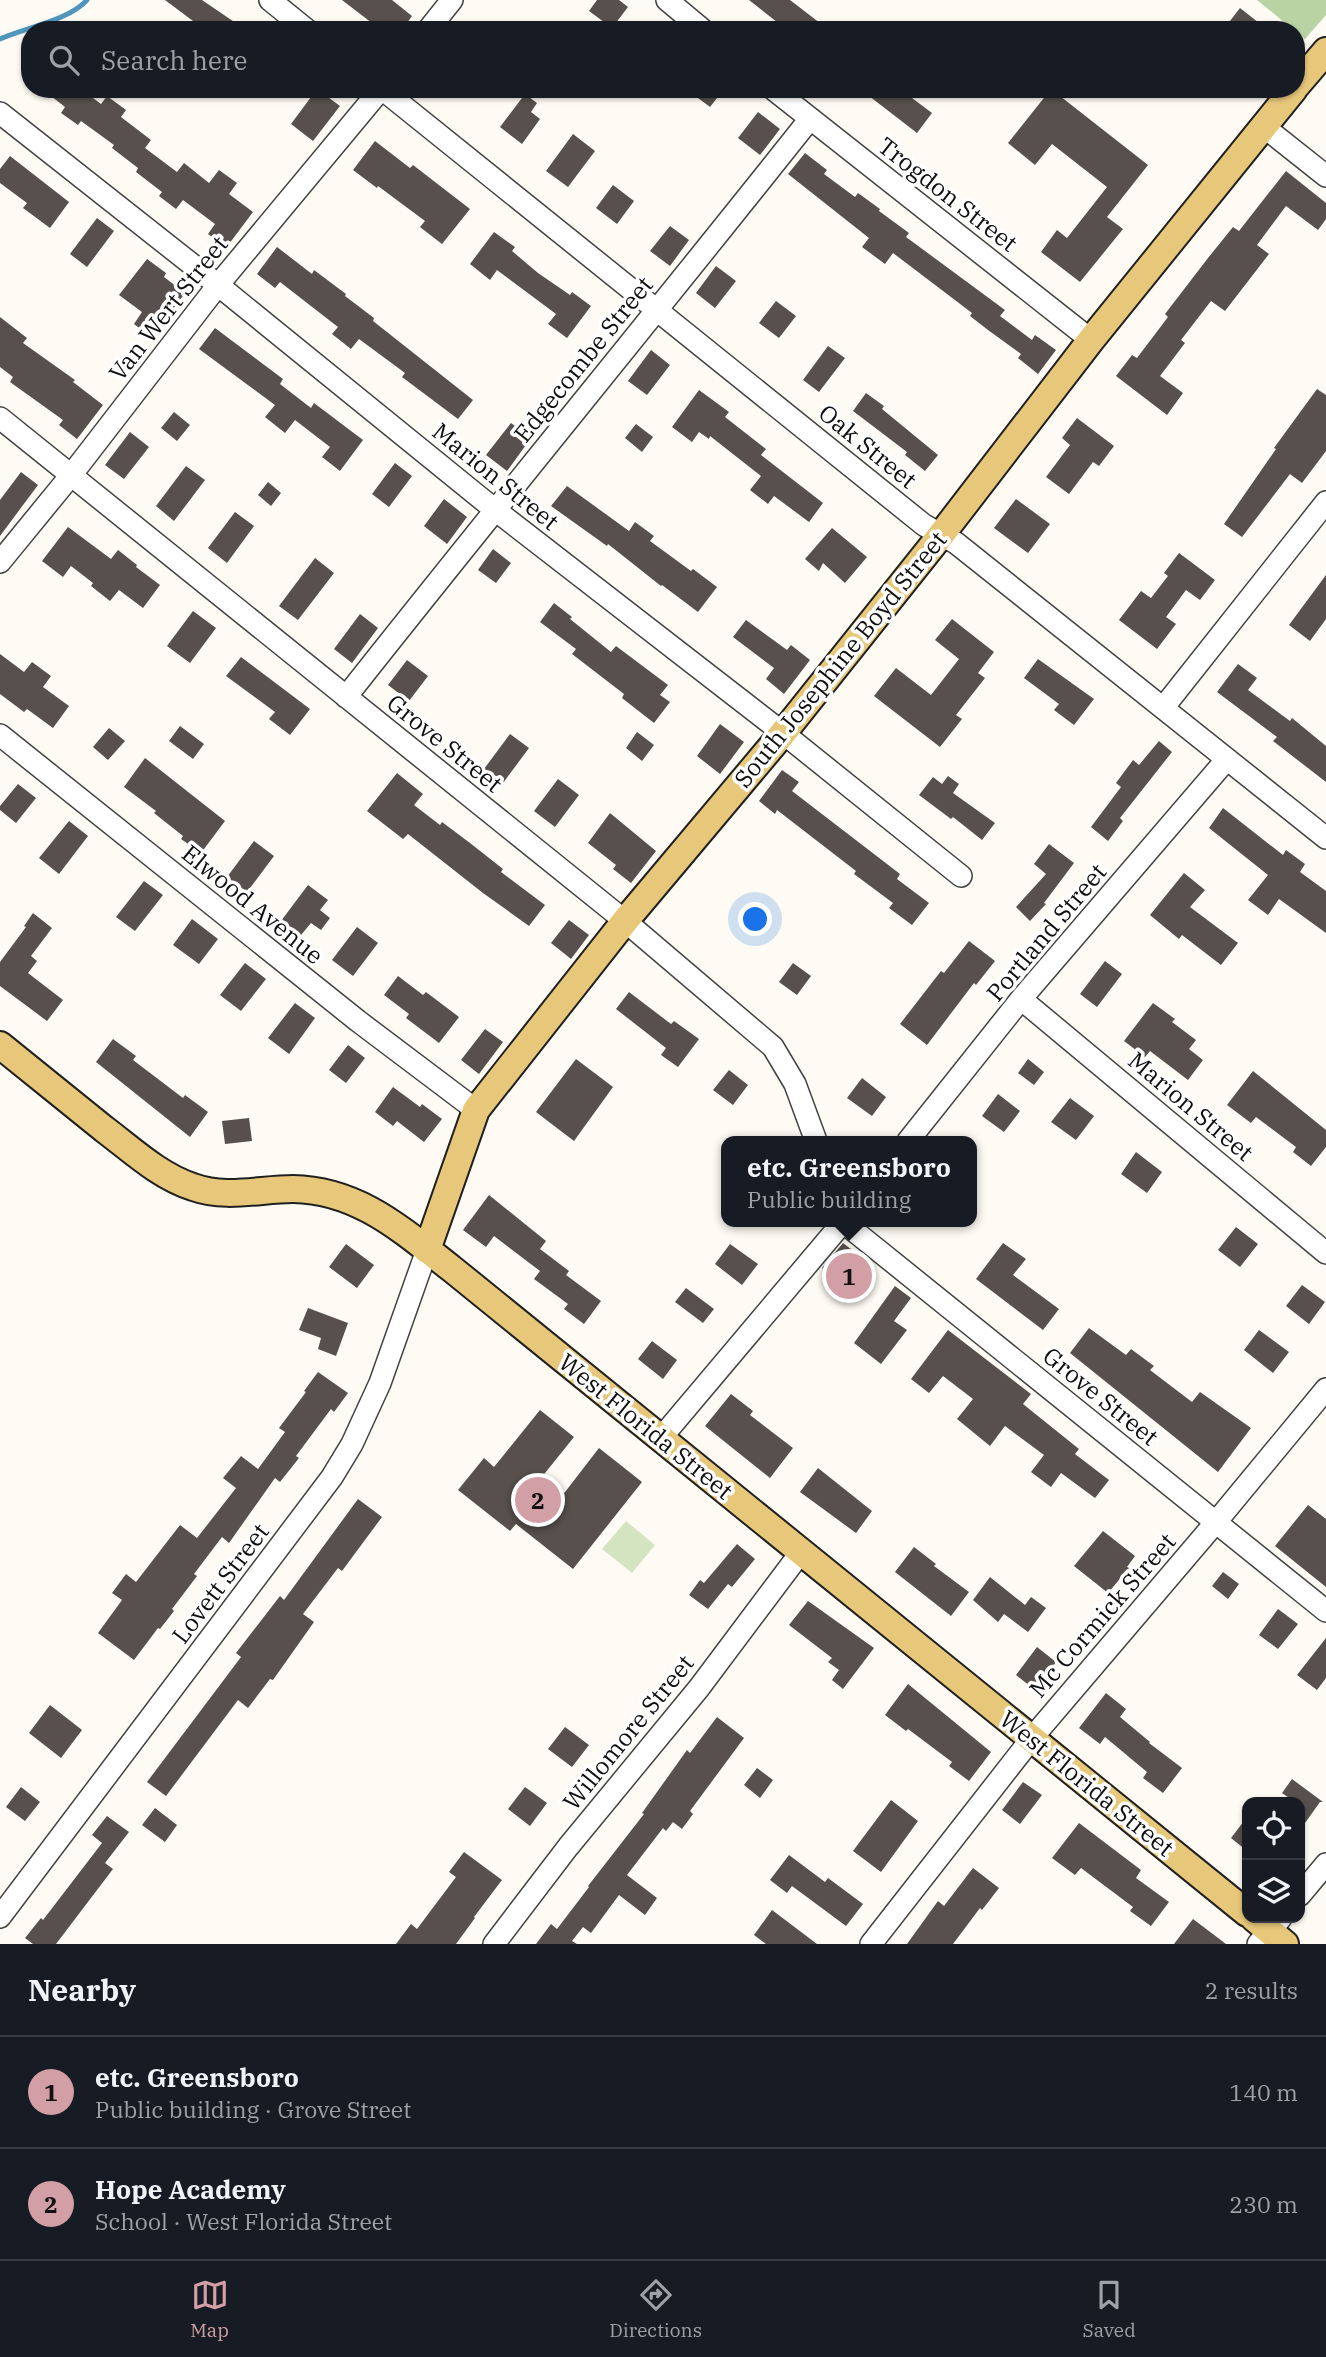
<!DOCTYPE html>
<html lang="en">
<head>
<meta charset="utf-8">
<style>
  :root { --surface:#171b24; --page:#242831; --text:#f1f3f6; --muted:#9ea1a6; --line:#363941; --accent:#d39fa6 }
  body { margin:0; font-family:"IBM Plex Serif",serif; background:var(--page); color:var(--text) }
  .controls { position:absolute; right:21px; bottom:21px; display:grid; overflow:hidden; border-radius:14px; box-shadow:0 2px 5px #0004 }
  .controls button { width:63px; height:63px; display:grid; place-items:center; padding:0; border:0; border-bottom:2px solid var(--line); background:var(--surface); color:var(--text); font:35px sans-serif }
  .you { position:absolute; left:756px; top:920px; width:24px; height:24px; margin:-18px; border:5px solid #fff; border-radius:50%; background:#1a73e8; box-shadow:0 0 0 10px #1a73e833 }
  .badge { display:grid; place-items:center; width:46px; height:46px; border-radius:50%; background:var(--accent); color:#111; font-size:23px; font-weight:700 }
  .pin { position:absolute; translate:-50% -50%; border:4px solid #fff; box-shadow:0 2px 7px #0006 }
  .popup { position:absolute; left:721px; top:1136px; width:256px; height:91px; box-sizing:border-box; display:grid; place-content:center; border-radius:14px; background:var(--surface); filter:drop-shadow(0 2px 5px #0005); font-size:23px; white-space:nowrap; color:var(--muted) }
  .popup b { font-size:26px; color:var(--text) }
  .popup::after { content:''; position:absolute; left:50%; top:100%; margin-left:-14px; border:14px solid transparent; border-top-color:var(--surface) }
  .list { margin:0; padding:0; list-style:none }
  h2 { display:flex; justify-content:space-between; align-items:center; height:91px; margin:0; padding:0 28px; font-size:30px }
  h2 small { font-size:23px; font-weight:400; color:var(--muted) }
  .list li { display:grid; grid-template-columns:46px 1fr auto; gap:21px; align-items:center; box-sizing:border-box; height:112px; padding:0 28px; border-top:2px solid var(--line) }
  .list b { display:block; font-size:26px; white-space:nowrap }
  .list p { margin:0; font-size:23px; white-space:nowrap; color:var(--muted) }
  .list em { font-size:23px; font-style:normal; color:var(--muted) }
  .icon { flex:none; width:38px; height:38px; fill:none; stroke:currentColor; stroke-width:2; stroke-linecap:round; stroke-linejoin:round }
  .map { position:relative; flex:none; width:1326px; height:1944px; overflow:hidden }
  .search { position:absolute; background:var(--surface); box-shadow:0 2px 5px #0004; left:21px; right:21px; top:21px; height:77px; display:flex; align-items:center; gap:18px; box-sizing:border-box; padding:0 24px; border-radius:28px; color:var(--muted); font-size:26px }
  .sheet { height:315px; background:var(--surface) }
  nav { display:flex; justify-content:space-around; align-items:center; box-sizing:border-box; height:98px; border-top:2px solid var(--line); background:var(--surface); font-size:19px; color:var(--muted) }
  nav a { display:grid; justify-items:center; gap:4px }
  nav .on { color:var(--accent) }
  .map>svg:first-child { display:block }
  .green { fill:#d5e4c0 }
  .forest { fill:#bad3a2 }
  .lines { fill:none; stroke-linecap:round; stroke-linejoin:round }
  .stream { stroke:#4f95bc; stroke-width:5 }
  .building { fill:#57504d }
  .minor-casing { stroke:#424242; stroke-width:24 }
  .major-casing { stroke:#202020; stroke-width:30 }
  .minor { stroke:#fff; stroke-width:21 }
  .major { stroke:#e7c77a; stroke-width:26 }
  .labels { text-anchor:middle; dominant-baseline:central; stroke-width:7; stroke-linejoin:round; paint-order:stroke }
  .street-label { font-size:24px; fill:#0f0f0f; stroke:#fff }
</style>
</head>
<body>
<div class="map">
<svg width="1326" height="1944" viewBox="0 0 1326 1944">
  <rect width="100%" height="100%" fill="#fdfbf3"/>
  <path class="green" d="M626,1521L655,1545L632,1573L602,1549Z"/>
  <path class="forest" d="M1257,0H1326V15L1305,39Z"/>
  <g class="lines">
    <path class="stream" d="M0,39C26,27 68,21 87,0"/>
  </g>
  <path class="building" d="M165,0H202L246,30H205Z
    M342,0H392L412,16L402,30H381Z
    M597,0H619L628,7L612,28L589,11Z
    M749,0H790L829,30H787Z
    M1240,8L1268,30H1223Z
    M42,89H81L101,104L107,96L126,110L121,117L151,140L145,148L177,172L184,163L209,183L219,170L237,183L229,194L253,212L226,248L208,234L215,224L183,200L176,209L159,196L162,192L136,172L138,168L112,148L114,145L81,121L78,125L61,113L65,107Z
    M317,89L340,106L313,141L291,124Z
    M686,89H724L710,107Z
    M860,89H900L932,113L917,133Z
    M1051,89L1148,165L1107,217L1123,229L1080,282L1041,252L1057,230L1067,238L1107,187L1052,144L1035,165L1008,143Z
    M525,94L537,103L531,112L540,119L522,144L500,127Z
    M758,112L780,129L760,155L738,138Z
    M573,134L595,151L568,187L546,171Z
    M375,141L410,168L413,165L470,209L442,244L420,227L425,221L378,186L377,188L353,170Z
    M805,153L827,170L824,174L855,197L858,193L880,209L879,211L909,233L906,237L1005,310L1000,316L1032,340L1035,335L1056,350L1038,374L1018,358L1021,354L988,330L970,316L972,313L893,253L885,264L862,247L869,238L788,174Z
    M10,156L69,202L50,228L23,208L27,203L0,183V169Z
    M1286,171L1326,203V219L1318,230L1286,206L1257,245L1269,254L1225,311L1211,301L1181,340L1185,343L1160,376L1183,393L1167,415L1116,376L1132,355L1137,358L1168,317L1165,314L1208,258L1233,227L1239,231Z
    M613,185L634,201L617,224L596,208Z
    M97,218L114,231L87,267L70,254Z
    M670,226L689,240L670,266L650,251Z
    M494,232L515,247L512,251L538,273L570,295L572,292L591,306L567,338L548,324L556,314L497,270L490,280L470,264Z
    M277,247L312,274L314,270L346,294L345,296L374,318L373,321L473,400L458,419L402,377L405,373L359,339L351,349L332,334L338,327L280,282L275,288L257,274Z
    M147,259L166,273L164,277L185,293L152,338L134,324L142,312L119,295Z
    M716,266L736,281L715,308L696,293Z
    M776,301L796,316L779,338L759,323Z
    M0,317L27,338L23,343L75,380L73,382L103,405L77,439L59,425L63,420L10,382L13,377L0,367Z
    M215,328L283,379L280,384L311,408L314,403L363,440L340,471L322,457L330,447L295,420L285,433L265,417L275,405L199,349Z
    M828,346L845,358L819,392L803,380Z
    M651,350L670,365L647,395L628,381Z
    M1317,389L1326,395V451L1302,483L1290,474L1242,537L1224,524L1276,449L1274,448Z
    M699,390L729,412L725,417L766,449L761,455L823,503L809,522L774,496L768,504L750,490L761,476L710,436L709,439L699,432L692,442L672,427Z
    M866,393L884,406L882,409L938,455L925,471L905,455L907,452L853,411Z
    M174,412L190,425L177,441L161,428Z
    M1077,418L1114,446L1099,466L1093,462L1069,494L1046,477L1070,445L1062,438Z
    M511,423L531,438L507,471L486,455Z
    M636,424L653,437L642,452L625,438Z
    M130,432L149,447L124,479L105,465Z
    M395,463L412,476L389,507L372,494Z
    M186,466L205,480L174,521L156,506Z
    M21,472L38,485L0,536V500Z
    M268,482L281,493L271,506L258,495Z
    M567,486L629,531L635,522L654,536L650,541L691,571L693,569L717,587L698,612L662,585L661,586L608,544L607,546L551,506Z
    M444,499L467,517L447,544L424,526Z
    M1016,499L1050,524L1028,553L994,528Z
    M235,512L254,526L227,563L208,548Z
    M68,527L111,559L118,550L137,565L136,567L160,585L143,608L119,590L110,601L91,586L93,583L71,566L63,577L42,561Z
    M832,528L867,557L845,583L823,563L819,571L805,559Z
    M493,549L511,563L496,583L478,570Z
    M1179,553L1215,580L1200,600L1186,590L1166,617L1176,624L1157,649L1119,620L1141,591L1151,598L1168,576L1164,573Z
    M315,558L334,573L298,620L279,606Z
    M1326,575V619L1310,641L1289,625Z
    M554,603L572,617L570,619L611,652L616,646L668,685L660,695L670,702L654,723L622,698L624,694L572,654L576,649L540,622Z
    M193,611L216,628L190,663L167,646Z
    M360,614L378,628L352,663L334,649Z
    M952,619L994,652L978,673L985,678L956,715L962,719L940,747L874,696L896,668L931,695L959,659L935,640Z
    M746,620L787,650L791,645L810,660L784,694L766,679L774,668L733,637Z
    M0,654L24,672L32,662L51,676L43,687L69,706L53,728L27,709L24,712L0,694Z
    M241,657L310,709L290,735L269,719L275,712L226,676Z
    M1038,659L1094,699L1074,725L1054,710L1059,704L1024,678Z
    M407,660L428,676L409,701L388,685Z
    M1238,664L1257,678L1248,690L1290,721L1292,718L1326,746V782L1273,741L1277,737L1217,692Z
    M720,724L744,742L720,774L697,756Z
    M180,726L204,744L193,759L169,741Z
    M109,728L125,741L108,760L93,747Z
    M637,732L654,745L642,761L626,748Z
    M510,734L529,748L503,783L484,769Z
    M1159,741L1172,752L1120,818L1123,821L1108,841L1091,827L1121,787L1116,783L1133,760L1139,765Z
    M145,758L225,821L201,853L181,839L183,836L154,813L156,811L124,787Z
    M782,770L799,782L792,791L900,874L897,879L929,903L912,925L889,908L893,903L854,874L856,871L777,810L775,814L759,801Z
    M397,773L423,794L414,805L440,825L442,822L470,843L503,869L501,872L545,905L529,926L483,893L408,834L403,839L367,811Z
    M948,776L959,784L953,793L995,823L982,840L953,817L951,819L919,795L933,777L942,784Z
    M558,779L579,795L555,827L534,811Z
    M18,784L36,798L16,823L0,810V806Z
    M1223,808L1283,855L1286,850L1305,864L1300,872L1326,891V933L1279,899L1268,915L1248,900L1268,875L1209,828Z
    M610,813L656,851L631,883L613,869L616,865L588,843Z
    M69,821L88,836L59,874L39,858Z
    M254,841L274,856L247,892L227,877Z
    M1049,844L1074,863L1044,903L1046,904L1030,921L1016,907L1046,874L1034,864Z
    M1184,873L1205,890L1190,907L1238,943L1221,965L1182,935L1179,939L1150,915Z
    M144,881L163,895L135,931L116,917Z
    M308,885L328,900L320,910L330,918L321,930L311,923L301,935L281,921Z
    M33,913L52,928L31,956L37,961L28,973L63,1000L47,1021L0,986V962L26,927L24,926Z
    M192,919L218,939L199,964L173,945Z
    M569,920L589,935L571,959L551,943Z
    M357,927L378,943L353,976L332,960Z
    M969,941L995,961L976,985L974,983L927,1045L900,1024L941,971L944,973Z
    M1105,961L1122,974L1097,1007L1080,994Z
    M245,963L266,979L241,1011L220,995Z
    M793,963L811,976L797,995L779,982Z
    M398,976L423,995L426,992L459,1017L439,1043L406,1018L409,1014L384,995Z
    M629,992L671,1024L674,1021L699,1039L678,1067L661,1055L666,1048L616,1009Z
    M295,1003L315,1018L289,1054L268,1038Z
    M1153,1003L1175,1019L1172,1022L1196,1040L1189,1049L1203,1060L1188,1080L1150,1051L1145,1057L1124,1041Z
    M485,1029L503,1042L479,1074L461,1060Z
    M113,1039L136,1056L133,1060L183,1098L185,1095L208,1112L190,1137L96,1062Z
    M348,1045L365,1058L346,1083L329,1070Z
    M576,1059L613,1087L574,1141L536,1112Z
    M1028,1059L1044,1072L1034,1085L1018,1073Z
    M729,1070L748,1085L733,1105L713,1090Z
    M1253,1071L1326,1130V1147L1311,1166L1293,1152L1296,1147L1256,1117L1251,1123L1227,1105Z
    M862,1078L886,1097L872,1116L847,1098Z
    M393,1087L420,1107L422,1104L442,1119L424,1142L397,1121L393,1126L375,1112Z
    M998,1094L1020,1111L1004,1132L982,1116Z
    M1070,1098L1094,1116L1076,1140L1051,1122Z
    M249,1118L252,1141L225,1144L222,1121Z
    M1136,1152L1162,1172L1147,1193L1121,1174Z
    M489,1195L546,1241L540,1249L569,1271L566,1275L601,1301L584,1324L564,1309L568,1304L534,1279L540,1271L494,1236L486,1247L463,1230Z
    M1236,1227L1258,1244L1240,1267L1218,1250Z
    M843,1243L873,1266L845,1303L835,1294L843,1284L822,1268Z
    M1003,1243L1026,1259L1013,1275L1059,1309L1043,1330L976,1279Z
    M346,1244L374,1265L357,1288L329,1267Z
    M730,1244L758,1264L742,1285L715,1264Z
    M1302,1285L1325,1302L1309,1324L1286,1306Z
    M895,1286L911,1298L894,1321L907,1330L881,1364L854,1343Z
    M686,1288L714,1309L703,1323L675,1302Z
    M308,1308L348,1323L336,1356L318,1349L321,1338L299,1330Z
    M1089,1328L1126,1355L1131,1349L1154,1366L1150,1370L1192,1402L1200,1392L1251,1428L1218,1472L1070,1353Z
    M948,1330L1031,1394L1023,1404L1079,1449L1075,1454L1109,1480L1095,1498L1061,1473L1051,1487L1031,1472L1044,1455L1005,1426L990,1446L957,1419L973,1399L943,1376L929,1393L911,1379Z
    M1259,1330L1289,1352L1273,1373L1244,1350Z
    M652,1341L677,1360L663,1379L638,1359Z
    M318,1372L348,1393L334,1412L331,1409L296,1456L299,1458L280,1482L275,1478L229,1543L222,1537L194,1574L197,1576L172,1609L174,1611L160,1629L158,1628L134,1660L98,1633L122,1600L112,1593L126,1574L136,1582L180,1525L197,1538L236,1488L223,1478L241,1456L258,1469L285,1432L279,1428L306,1392L304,1391Z
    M731,1394L753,1411L750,1415L793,1448L770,1478L705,1426Z
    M540,1410L574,1437L533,1488L555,1505L599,1448L642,1482L573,1569L516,1524L510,1531L458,1490L484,1458L494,1467Z
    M818,1468L872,1511L856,1533L800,1492Z
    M358,1499L382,1517L342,1571L338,1568L303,1614L314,1622L273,1680L270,1679L248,1708L238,1700L166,1796L147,1782L241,1657L236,1653L280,1596L284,1600Z
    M1308,1505L1326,1519V1587L1275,1546Z
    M1103,1531L1135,1556L1127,1567L1129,1568L1108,1593L1074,1566Z
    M737,1544L755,1559L732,1587L728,1584L708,1609L689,1595L700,1580L704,1583Z
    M914,1547L936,1564L934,1566L969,1592L951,1616L895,1572Z
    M1223,1572L1239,1584L1228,1599L1212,1586Z
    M990,1577L1025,1605L1031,1597L1046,1608L1028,1632L1004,1614L998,1622L973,1600Z
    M808,1601L874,1648L843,1689L832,1680L839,1670L828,1662L832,1658L789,1625Z
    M1278,1609L1298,1624L1278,1649L1259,1635Z
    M1326,1638V1678L1317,1690L1297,1675Z
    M1037,1647L1056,1662L1035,1690L1016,1675Z
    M908,1684L991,1752L969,1781L949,1766L952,1762L908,1729L906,1731L885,1715Z
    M1106,1693L1126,1709L1120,1717L1150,1742L1149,1743L1182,1768L1163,1793L1143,1778L1147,1772L1105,1737L1100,1744L1079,1728Z
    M50,1705L82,1730L61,1758L29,1733Z
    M717,1717L744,1738L690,1811L693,1814L682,1829L673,1822L666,1831L663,1828L627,1875L657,1898L645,1915L619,1895L591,1933L583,1927L572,1941L577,1944H536L551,1924L557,1929L589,1887L588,1886L644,1814L642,1813L687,1750L690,1753Z
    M565,1727L589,1745L572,1767L548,1749Z
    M757,1768L773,1780L760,1798L744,1785Z
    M1292,1779L1323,1802H1320L1300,1830V1802H1295L1282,1793Z
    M1023,1782L1042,1795L1020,1824L1002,1810Z
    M21,1787L40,1802L25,1821L6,1807Z
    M525,1787L547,1803L530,1826L508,1809Z
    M891,1800L918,1821L881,1872L853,1851Z
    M155,1808L177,1825L165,1842L142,1825Z
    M107,1816L129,1832L105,1863L113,1869L56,1944H33L25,1938L41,1918L43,1920L102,1843L92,1835Z
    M1247,1817V1851L1231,1838Z
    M1079,1823L1141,1870L1136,1878L1169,1902L1151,1926L1130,1911L1133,1907L1081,1868L1075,1875L1052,1858Z
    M464,1852L502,1880L474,1917L475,1918L456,1944H396L411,1924L417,1929L456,1877L449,1872Z
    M789,1855L825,1882L828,1878L863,1904L846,1926L792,1886L787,1893L770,1880Z
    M973,1868L999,1888L982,1910L980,1908L953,1944H907L938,1901L944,1906Z
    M772,1910L817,1944H766L754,1935Z
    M1193,1919L1226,1944H1174Z"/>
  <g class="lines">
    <defs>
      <path id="minor" d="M270,0L307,30
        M667,0L703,30
        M428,30L452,0
        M382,89L924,525L956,543L1326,838
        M773,89L1091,340
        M0,113L218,285L494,509L783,733L961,876
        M1263,126L1326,176
        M0,418L625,921L773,1047L795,1084L816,1141
        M0,562L72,474L218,285L381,89
        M346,697C499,503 656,313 809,120
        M1163,708L1326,502
        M0,735L358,1021L476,1110
        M1021,999L1326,1253
        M908,1141L1021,999L1227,759
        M661,1438L843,1222L1326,1611
        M1300,1895L1326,1864
        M0,1917L332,1477L352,1444L380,1383L427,1250
        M494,1944L568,1847L699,1688L801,1552
        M871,1944L1032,1738L1216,1522L1326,1389
        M1258,1944L1281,1918"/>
      <path id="major" d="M1296,86L1326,51
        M0,1045C35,1073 69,1101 104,1129C132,1150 159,1176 193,1187C226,1199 260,1189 293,1189C359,1190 403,1231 452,1269L1247,1913
        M427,1250L476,1110L625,921L783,733L941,535L1091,340L1294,89
        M1254,1918L1285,1944"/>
    </defs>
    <use href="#minor" class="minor-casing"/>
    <use href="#major" class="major-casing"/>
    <use href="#minor" class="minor"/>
    <use href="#major" class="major"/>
  </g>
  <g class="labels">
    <g class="street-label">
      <text transform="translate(948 194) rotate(38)">Trogdon Street</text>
      <text transform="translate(168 308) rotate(-52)">Van Wert Street</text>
      <text transform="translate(583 359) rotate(-51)">Edgecombe Street</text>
      <text transform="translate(868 446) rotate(39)">Oak Street</text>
      <text transform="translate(496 476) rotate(39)">Marion Street</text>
      <text transform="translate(840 659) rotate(-51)">South Josephine Boyd Street</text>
      <text transform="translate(445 743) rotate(39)">Grove Street</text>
      <text transform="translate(253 904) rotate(39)">Elwood Avenue</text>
      <text transform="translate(1046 932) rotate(-50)">Portland Street</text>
      <text transform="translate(1191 1106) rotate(40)">Marion Street</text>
      <text transform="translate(1101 1396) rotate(39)">Grove Street</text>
      <text transform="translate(646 1426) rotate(39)">West Florida Street</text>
      <text transform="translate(220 1583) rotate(-53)">Lovett Street</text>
      <text transform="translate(1102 1615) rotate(-49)">Mc Cormick Street</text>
      <text transform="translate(628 1732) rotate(-51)">Willomore Street</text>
      <text transform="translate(1087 1783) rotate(39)">West Florida Street</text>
    </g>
  </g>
</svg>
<div class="controls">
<button><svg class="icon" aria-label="locate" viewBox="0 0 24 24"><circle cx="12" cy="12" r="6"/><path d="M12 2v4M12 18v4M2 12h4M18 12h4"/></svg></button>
<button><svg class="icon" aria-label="layers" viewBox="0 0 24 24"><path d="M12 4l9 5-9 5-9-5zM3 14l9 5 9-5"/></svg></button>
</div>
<div class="you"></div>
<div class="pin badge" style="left:849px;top:1276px">1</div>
<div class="popup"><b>etc. Greensboro</b>Public building</div>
<div class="pin badge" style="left:538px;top:1500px">2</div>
<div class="search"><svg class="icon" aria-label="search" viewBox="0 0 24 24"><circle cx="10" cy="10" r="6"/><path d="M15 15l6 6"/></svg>Search here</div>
</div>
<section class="sheet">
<h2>Nearby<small>2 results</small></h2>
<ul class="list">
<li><span class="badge">1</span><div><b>etc. Greensboro</b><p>Public building · Grove Street</p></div><em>140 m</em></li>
<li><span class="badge">2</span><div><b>Hope Academy</b><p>School · West Florida Street</p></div><em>230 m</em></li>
</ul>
</section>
<nav>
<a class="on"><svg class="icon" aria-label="map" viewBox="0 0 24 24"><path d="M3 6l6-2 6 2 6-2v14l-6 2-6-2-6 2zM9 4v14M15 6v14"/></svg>Map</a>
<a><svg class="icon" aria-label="directions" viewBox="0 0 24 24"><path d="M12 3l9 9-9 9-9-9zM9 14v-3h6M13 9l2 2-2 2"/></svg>Directions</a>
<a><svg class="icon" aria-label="saved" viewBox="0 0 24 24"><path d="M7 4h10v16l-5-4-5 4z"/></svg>Saved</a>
</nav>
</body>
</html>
